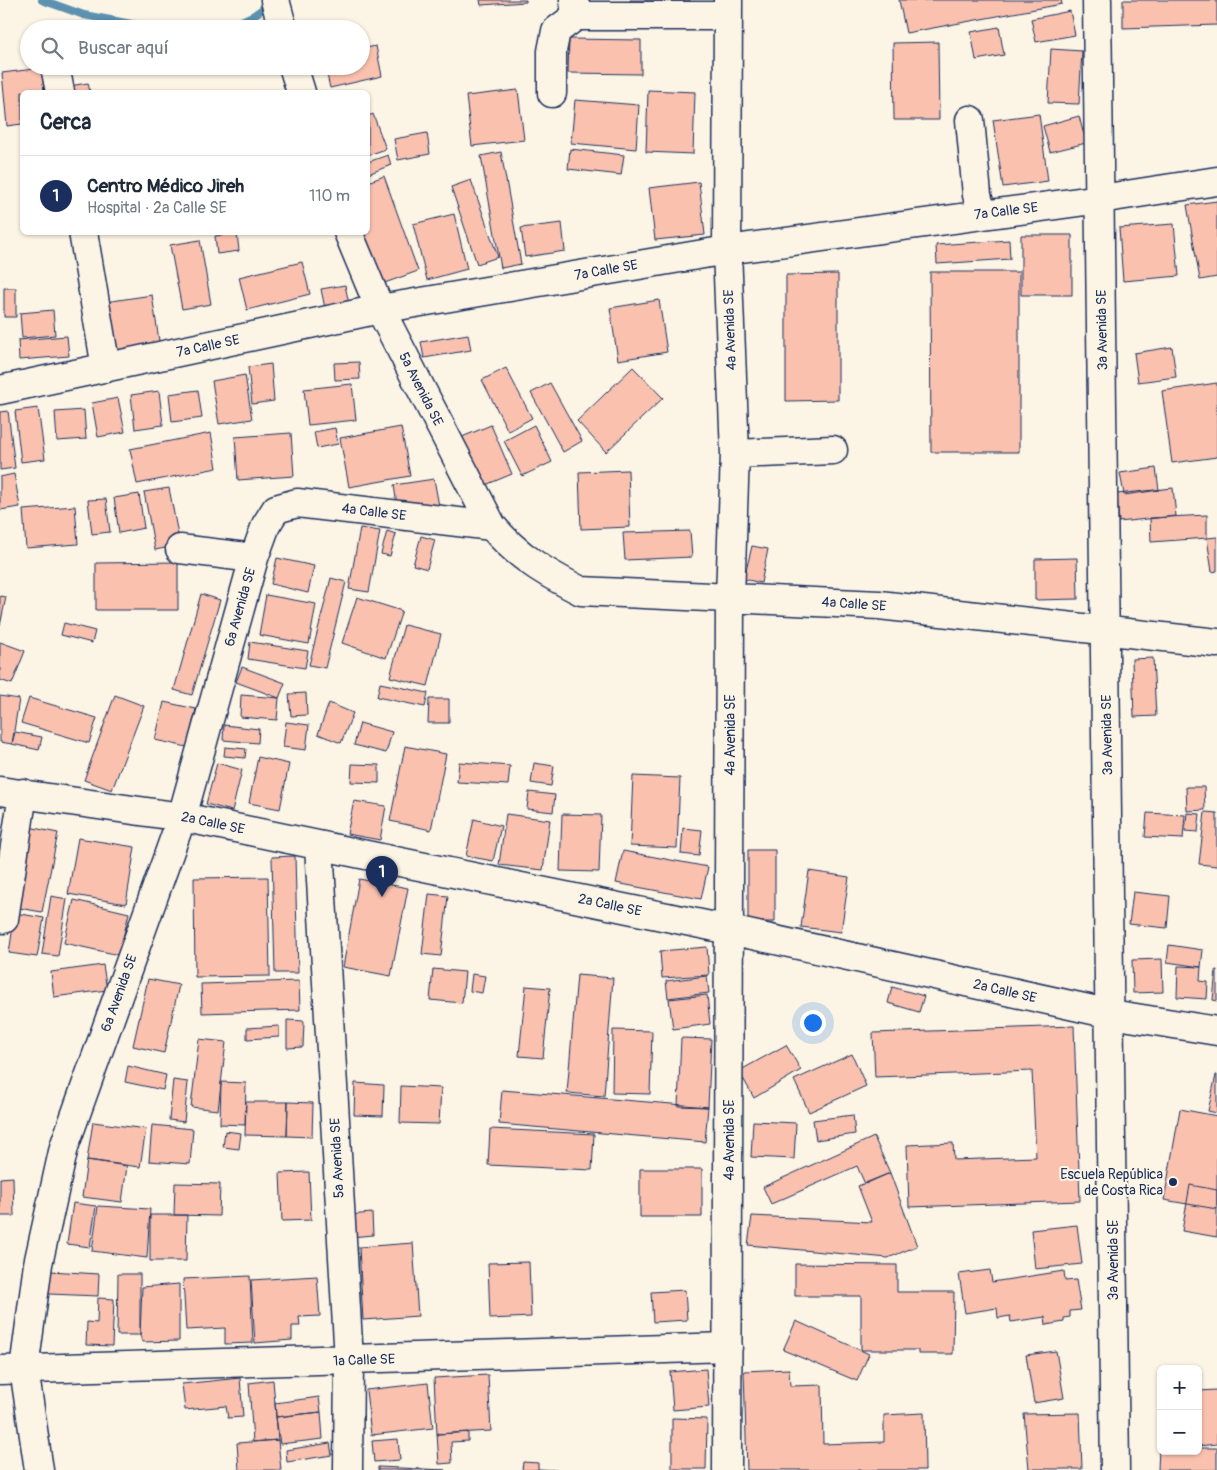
<!DOCTYPE html>
<html lang="es">
<head>
<meta charset="utf-8">
<style>
  :root { --surface:#fff; --page:#f2f2f3; --text:#1f2937; --muted:#747a83; --line:#e0e1e3; --accent:#1b2f5e }
  body { margin:0; font-family:Pangolin,sans-serif; background:var(--page); color:var(--text) }
  .controls { position:absolute; right:15px; bottom:15px; display:grid; overflow:hidden; border-radius:8px; box-shadow:0 1px 4px #0004 }
  .controls button { width:45px; height:45px; display:grid; place-items:center; padding:0; border:0; border-bottom:1px solid var(--line); background:var(--surface); color:var(--text); font:25px sans-serif }
  .you { position:absolute; left:812px; top:1022px; width:18px; height:18px; margin:-12px; border:4px solid #fff; border-radius:50%; background:#1a73e8; box-shadow:0 0 0 8px #1a73e833 }
  .badge { display:grid; place-items:center; width:32px; height:32px; border-radius:50%; background:var(--accent); color:#fff; font-size:16px; font-weight:700 }
  .pin { position:absolute; translate:-50% -41px; filter:drop-shadow(0 1px 2px #0008) }
  .pin::after { content:''; position:absolute; top:26px; width:18px; height:15px; background:inherit; clip-path:polygon(0 0,100% 0,50% 100%) }
  .list { margin:0; padding:0; list-style:none }
  h2 { display:flex; justify-content:space-between; align-items:center; height:65px; margin:0; padding:0 20px; font-size:21px }
  h2 small { font-size:16px; font-weight:400; color:var(--muted) }
  .list li { display:grid; grid-template-columns:32px 1fr auto; gap:15px; align-items:center; box-sizing:border-box; height:80px; padding:0 20px; border-top:1px solid var(--line) }
  .list b { display:block; font-size:19px; white-space:nowrap }
  .list p { margin:0; font-size:16px; white-space:nowrap; color:var(--muted) }
  .list em { font-size:16px; font-style:normal; color:var(--muted) }
  .icon { flex:none; width:28px; height:28px; fill:none; stroke:currentColor; stroke-width:2; stroke-linecap:round; stroke-linejoin:round }
  .map { position:relative; flex:none; width:1217px; height:1470px; overflow:hidden }
  .search { position:absolute; background:var(--surface); box-shadow:0 1px 4px #0004; left:20px; top:20px; width:350px; height:55px; display:flex; align-items:center; gap:12px; box-sizing:border-box; padding:0 18px; border-radius:28px; color:var(--muted); font-size:19px }
  .panel { position:absolute; background:var(--surface); box-shadow:0 1px 4px #0004; left:20px; top:90px; width:350px; height:145px; border-radius:8px }
  .map>svg:first-child { display:block }
  .lines { fill:none; stroke-linecap:round; stroke-linejoin:round }
  .stream { stroke:#5c91b0; stroke-width:8 }
  .building { fill:#fac1af; stroke:#1b2f5e }
  .minor-casing { stroke:#1b2f5e; stroke-width:31 }
  .minor { stroke:#fcf5e5; stroke-width:28 }
  .poi-dot { fill:#1b2f5e; stroke:#fcf5e5; stroke-width:2 }
  .labels { text-anchor:middle; dominant-baseline:central; stroke-width:4; stroke-linejoin:round; paint-order:stroke }
  .street-label { font-size:14px; fill:#1b2f5e; stroke:#fcf5e5 }
  .poi-label { font-size:14px; fill:#1b2f5e; stroke:#fcf5e5; text-anchor:end }
</style>
</head>
<body>
<div class="map">
<svg width="1217" height="1470" viewBox="0 0 1217 1470">
  <rect width="100%" height="100%" fill="#fcf5e5"/>
  <filter id="ink" filterUnits="userSpaceOnUse"><feTurbulence type="fractalNoise" baseFrequency=".02" numOctaves="2"/><feDisplacementMap in="SourceGraphic" scale="10" xChannelSelector="R" yChannelSelector="G"/><feConvolveMatrix kernelMatrix="1 2 1 2 8 2 1 2 1" color-interpolation-filters="sRGB"/></filter>
  <g filter="url(#ink)">
    <g class="lines">
      <path class="stream" d="M42,0L84,15L158,29
        M224,29L254,15L271,3"/>
    </g>
    <path class="building" d="M480,0H526V2L481,5Z
      M630,0H690L691,9L631,13Z
      M899,0H1061L1062,4L906,33Z
      M1123,0H1217V25L1123,28Z
      M1070,11L1075,35L1036,42L1031,19Z
      M999,27L1004,55L976,60L971,32Z
      M569,39L641,40V74L568,73Z
      M938,42L939,120H894L893,43Z
      M376,46L382,76L330,88L325,66H361V49Z
      M1051,49L1082,51L1079,104L1048,103Z
      M42,68L44,92H22V124L7,126L2,73Z
      M88,83L90,92H64L63,87Z
      M518,90L524,140L472,146L466,96Z
      M648,90L695,92L693,154L646,152Z
      M575,100L639,105L636,149L571,143Z
      M373,114L386,149L368,155V116Z
      M1039,114L1048,181L1003,187L993,120Z
      M1079,116L1086,143L1050,152L1043,126Z
      M427,133L430,154L398,160L394,139Z
      M570,149L624,155L621,175L568,169Z
      M501,152L521,264L501,268L481,156Z
      M388,155L391,165L368,174V162Z
      M384,176L418,271L379,285L360,232H368V182Z
      M471,180L498,257L477,264L451,187Z
      M699,182L705,235L655,240L649,188Z
      M1217,201V277L1200,280L1187,205Z
      M454,214L467,269L427,280L413,224Z
      M562,223L565,251L525,257L521,228Z
      M1174,224L1179,276L1123,281L1119,228Z
      M237,233L239,251L217,254L215,236Z
      M1021,235H1072V295H1021Z
      M200,240L211,304L182,309L170,245Z
      M1009,240L1010,259L937,264L936,245Z
      M302,262L310,294L247,310L239,277Z
      M930,272H1019V452H931Z
      M838,274V400L786,401V275Z
      M345,285L350,309L326,313L321,289Z
      M4,288H16V317H4Z
      M152,295L160,347L114,354L105,302Z
      M659,300L667,352L618,360L610,308Z
      M53,310L55,335L22,338L20,313Z
      M468,334L471,350L424,358L421,342Z
      M67,336L69,356L19,360L18,340Z
      M1172,347L1176,377L1138,382L1134,353Z
      M359,362L360,379L335,380L334,363Z
      M271,364L274,401L252,404L248,367Z
      M633,367L663,398L606,452L577,421Z
      M506,368L532,418L508,431L482,380Z
      M245,375L252,419L219,424L212,381Z
      M550,383L582,441L563,452L531,393Z
      M1217,383V457L1172,463L1162,391Z
      M352,384L356,420L308,425L304,389Z
      M198,390L202,418L172,422L169,394Z
      M159,391L163,425L135,429L131,395Z
      M118,398L125,432L98,437L92,403Z
      M38,408L45,459L21,462L15,411Z
      M84,410L86,439L57,441L55,412Z
      M8,411L15,468L0,470V412Z
      M491,425L512,474L483,486L462,437Z
      M534,425L552,462L522,476L504,441Z
      M401,427L410,476L349,487L340,438Z
      M335,428L338,444L317,448L314,432Z
      M211,433L217,468L137,484L130,449Z
      M291,433L294,476L238,480L235,437Z
      M1156,468L1159,490L1124,495L1120,473Z
      M628,470L630,527L581,529L579,472Z
      M14,474L20,507L0,510V477Z
      M434,479L439,506L398,512L394,485Z
      M169,488L180,545L155,550L144,492Z
      M1173,488L1176,516L1119,522L1117,494Z
      M139,494L144,528L119,533L114,498Z
      M106,499L110,532L92,534L88,500Z
      M75,506L78,544L26,548L23,510Z
      M1207,515V538L1151,542L1150,518Z
      M360,528L380,531L369,592L349,589Z
      M387,531L396,534L390,556L381,554Z
      M690,531L692,557L625,560L623,533Z
      M421,536L435,540L427,569L413,565Z
      M1217,537V571L1212,572L1207,538Z
      M752,546L768,549L761,583L744,579Z
      M277,558L314,566L308,593L271,584Z
      M1077,558L1078,599L1035,600V559Z
      M178,562V610H96V563Z
      M331,578L346,582L325,668L309,665Z
      M201,594L220,600L192,695L174,690Z
      M266,595L316,604L309,644L259,635Z
      M0,596L6,597L0,626Z
      M357,597L402,611L386,658L342,643Z
      M64,623L95,631L92,643L61,635Z
      M404,625L441,634L428,686L390,677Z
      M0,642L25,651L12,684L0,680Z
      M250,642L308,651L305,668L248,659Z
      M1153,658L1156,716L1134,717L1132,659Z
      M242,667L285,683L279,698L236,682Z
      M380,683L428,693L425,707L377,697Z
      M306,693L307,715L291,716L289,694Z
      M115,695L144,706L112,790L84,780Z
      M241,695L279,698L277,720L240,717Z
      M0,696L19,699L12,744L0,742Z
      M29,698L97,718L89,743L21,723Z
      M429,699H449V723H428Z
      M164,702L196,709L187,747L155,740Z
      M329,703L353,713L341,743L318,734Z
      M286,722L309,725L306,750L283,747Z
      M360,723L392,732L386,753L354,745Z
      M224,725L259,729L258,743L223,740Z
      M15,732L42,737L39,750L12,744Z
      M405,746L446,754L431,830L390,821Z
      M225,747L246,749L245,758L224,756Z
      M258,757L289,764L280,809L249,803Z
      M459,762L510,766L508,785L457,782Z
      M217,763L242,770L232,811L206,804Z
      M534,763L554,766L551,786L531,783Z
      M352,764L379,765V783L351,782Z
      M633,776L680,778L677,848L630,846Z
      M1186,787H1204L1205,810L1187,811Z
      M529,792L555,795L553,812L527,809Z
      M354,801L386,806L380,840L347,834Z
      M1205,812L1217,813V866L1199,864Z
      M1147,813L1185,815L1183,839L1145,837Z
      M1187,813L1200,814L1198,832L1185,831Z
      M506,814L550,820L543,870L499,865Z
      M562,814L601,815L599,872L560,871Z
      M474,819L501,826L493,861L466,856Z
      M29,827L58,833L42,912L13,907Z
      M683,828L702,830L699,856L681,854Z
      M78,838L135,847L126,904L68,894Z
      M748,850H775V922H748Z
      M623,851L708,867L701,899L616,883Z
      M295,856L298,973H275L272,857Z
      M809,871L849,877L841,932L801,927Z
      M268,877L270,976L195,977L194,878Z
      M359,879L408,888L391,976L343,967Z
      M1133,892L1170,896L1167,928L1129,924Z
      M429,894L448,896L441,956L422,954Z
      M51,896L67,899L58,956L42,954Z
      M74,900L129,913L119,955L64,943Z
      M15,913L44,918L37,957L9,953Z
      M1169,945L1203,950L1201,967L1167,962Z
      M707,947L709,975L662,978L660,951Z
      M1162,959L1163,992L1133,993L1132,960Z
      M103,965L107,990L54,997L51,972Z
      M1178,966L1201,967L1200,981L1208,982L1207,999L1177,997Z
      M433,969L465,972L462,1003L430,1000Z
      M1216,970H1217V1001L1213,1000Z
      M472,974L485,976L482,993L470,991Z
      M577,975L613,978L604,1096L567,1093Z
      M707,976L709,993L668,998L666,981Z
      M148,979L179,985L164,1053L133,1046Z
      M299,981L300,1010L202,1013L201,984Z
      M526,986L550,988L543,1058L519,1056Z
      M892,987L924,996L919,1012L888,1003Z
      M707,995L710,1024L673,1029L669,999Z
      M287,1020L304,1021L303,1047L287,1048Z
      M279,1026V1037L247,1039V1028Z
      M1074,1026L1080,1201L909,1207L907,1145L953,1143L954,1160L1036,1157L1032,1071L875,1077L873,1033Z
      M613,1030L652,1031L650,1094L612,1093Z
      M681,1038L711,1039L708,1107L678,1106Z
      M199,1039L226,1042L218,1110L191,1107Z
      M786,1045L801,1070L754,1098L739,1071Z
      M852,1054L866,1086L809,1112L794,1080Z
      M128,1066L166,1075L163,1090L125,1082Z
      M1216,1075H1217V1113L1208,1111Z
      M173,1080L188,1082L184,1122L169,1120Z
      M221,1082L246,1083L245,1125L220,1124Z
      M355,1083L384,1085L383,1116L354,1115Z
      M401,1086L441,1088L439,1124L400,1123Z
      M502,1090L708,1107L705,1142L499,1124Z
      M246,1102H288L287,1136L245,1135Z
      M288,1102L313,1103L312,1137L287,1136Z
      M1180,1109L1217,1116V1209L1164,1200Z
      M853,1115L855,1134L816,1140L813,1120Z
      M753,1121L796,1123L794,1159L751,1157Z
      M93,1122L146,1129L140,1167L87,1160Z
      M152,1125L193,1129L190,1164L149,1161Z
      M490,1129L594,1134L592,1170L488,1165Z
      M225,1131L241,1133L239,1149L223,1147Z
      M874,1137L890,1173L865,1184L857,1166L771,1204L763,1187Z
      M87,1160L127,1166L122,1202L82,1197Z
      M640,1169H702V1217H640Z
      M309,1172L311,1220L282,1221L280,1173Z
      M890,1173L917,1246L888,1258L748,1245L752,1216L872,1222L858,1186Z
      M13,1177L14,1216H0V1178Z
      M175,1183L220,1184L219,1216L174,1215Z
      M1190,1185L1217,1190V1237L1182,1231Z
      M73,1203L96,1206L90,1247L67,1244Z
      M98,1206L150,1209L147,1258L92,1251Z
      M372,1213L373,1235L350,1237L349,1215Z
      M150,1215H187L186,1261H150Z
      M1077,1225L1082,1264L1035,1269L1031,1230Z
      M413,1243L418,1316L363,1320L359,1247Z
      M529,1262L531,1317L490,1319L488,1263Z
      M795,1264L897,1265V1292H954L953,1354H918V1350H861V1296H795Z
      M990,1270L992,1282L1064,1271L1065,1281L1076,1280L1081,1310L1070,1311V1317L1064,1318V1322L1046,1325L1045,1317L1011,1322L1010,1316L998,1318L997,1308L965,1313L959,1274Z
      M50,1271L99,1274L98,1296L49,1294Z
      M118,1274H140V1335H117Z
      M250,1276L253,1343L225,1344V1328L186,1330L183,1279Z
      M317,1276L320,1316L299,1317L300,1326H292V1340L255,1343L251,1280Z
      M179,1284V1341L142,1342L140,1335L142,1287Z
      M685,1290L687,1320L653,1322L651,1292Z
      M98,1298L114,1299L112,1346L86,1345L87,1322L97,1323Z
      M796,1321L869,1354L857,1381L783,1350Z
      M1056,1351L1064,1398L1034,1403L1026,1355Z
      M706,1369L709,1407L673,1410L670,1372Z
      M789,1369L790,1386L822,1385L823,1444L884,1442V1415L924,1413L925,1470H747L744,1371Z
      M488,1375L491,1431L437,1434L434,1378Z
      M240,1378L243,1417L228,1418L226,1406L185,1410L182,1384Z
      M273,1380L278,1440L253,1442L249,1383Z
      M428,1383L433,1428L371,1435L366,1390Z
      M1217,1390V1444L1198,1446V1391Z
      M319,1397L321,1412L276,1417L275,1403Z
      M321,1412L323,1439L280,1444L276,1417Z
      M1080,1413L1082,1469H1029L1024,1414Z
      M672,1418L707,1419L706,1469H672Z
      M468,1432V1441L451,1442L452,1463L439,1464L437,1434Z
      M398,1439L400,1460L374,1462L372,1441Z
      M278,1440L281,1470H239L237,1443Z
      M330,1443L332,1455L287,1462L286,1450Z
      M1159,1447H1161V1451H1198V1448H1217V1470H1158Z
      M523,1462L538,1463V1469L556,1470H522Z
      M378,1467L445,1470H378Z"/>
    <g class="lines">
      <defs>
        <path id="minor" d="M275,0L283,29
          M574,0L576,16H728
          M1097,0L1115,1470
          M55,66L60,92
          M293,66L301,92
          M552,93V51L556,31L576,16
          M970,120L977,195L982,214
          M83,232L106,368
          M348,232L380,309L492,526C518,557 546,573 581,591L879,605L1217,643
          M0,390L380,309L727,250L1100,199L1217,181
          M735,454L833,450
          M180,549L254,558
          M0,791L182,817L730,930L1111,1014L1217,1031
          M319,846L349,1360L348,1470
          M4,919L23,793
          M0,1370L728,1347
          M39,1470L24,1369L38,1264L64,1147L182,817L254,558L266,525L276,509L297,503L492,526
          M727,1470L730,597L735,454L727,250L728,0"/>
      </defs>
      <use href="#minor" class="minor-casing"/>
      <use href="#minor" class="minor"/>
    </g>
  </g>
  <circle class="poi-dot" cx="1173" cy="1182" r="5"/>
  <g class="labels">
    <g class="street-label">
      <text transform="translate(1006 211) rotate(-7)">7a Calle SE</text>
      <text transform="translate(606 270) rotate(-10)">7a Calle SE</text>
      <text transform="translate(730 330) rotate(-92)">4a Avenida SE</text>
      <text transform="translate(1102 330) rotate(-91)">3a Avenida SE</text>
      <text transform="translate(208 346) rotate(-12)">7a Calle SE</text>
      <text transform="translate(421 389) rotate(63)">5a Avenida SE</text>
      <text transform="translate(374 512) rotate(7)">4a Calle SE</text>
      <text transform="translate(854 604) rotate(4)">4a Calle SE</text>
      <text transform="translate(240 607) rotate(-74)">6a Avenida SE</text>
      <text transform="translate(730 735) rotate(-90)">4a Avenida SE</text>
      <text transform="translate(1107 735) rotate(-91)">3a Avenida SE</text>
      <text transform="translate(213 823) rotate(12)">2a Calle SE</text>
      <text transform="translate(610 905) rotate(12)">2a Calle SE</text>
      <text transform="translate(1005 991) rotate(13)">2a Calle SE</text>
      <text transform="translate(119 993) rotate(-70)">6a Avenida SE</text>
      <text transform="translate(729 1140) rotate(-90)">4a Avenida SE</text>
      <text transform="translate(337 1158) rotate(-93)">5a Avenida SE</text>
      <text transform="translate(1113 1260) rotate(-90)">3a Avenida SE</text>
      <text transform="translate(364 1360) rotate(-2)">1a Calle SE</text>
    </g>
    <g class="poi-label">
      <text x="1163" y="1174">Escuela República<tspan x="1163" dy="16">de Costa Rica</tspan></text>
    </g>
  </g>
</svg>
<div class="controls">
<button>+</button>
<button>−</button>
</div>
<div class="you"></div>
<div class="pin badge" style="left:382px;top:897px">1</div>
<div class="search"><svg class="icon" aria-label="search" viewBox="0 0 24 24"><circle cx="10" cy="10" r="6"/><path d="M15 15l6 6"/></svg>Buscar aquí</div>
<section class="panel">
<h2>Cerca<small></small></h2>
<ul class="list">
<li><span class="badge">1</span><div><b>Centro Médico Jireh</b><p>Hospital · 2a Calle SE</p></div><em>110 m</em></li>
</ul>
</section>
</div>
</body>
</html>
